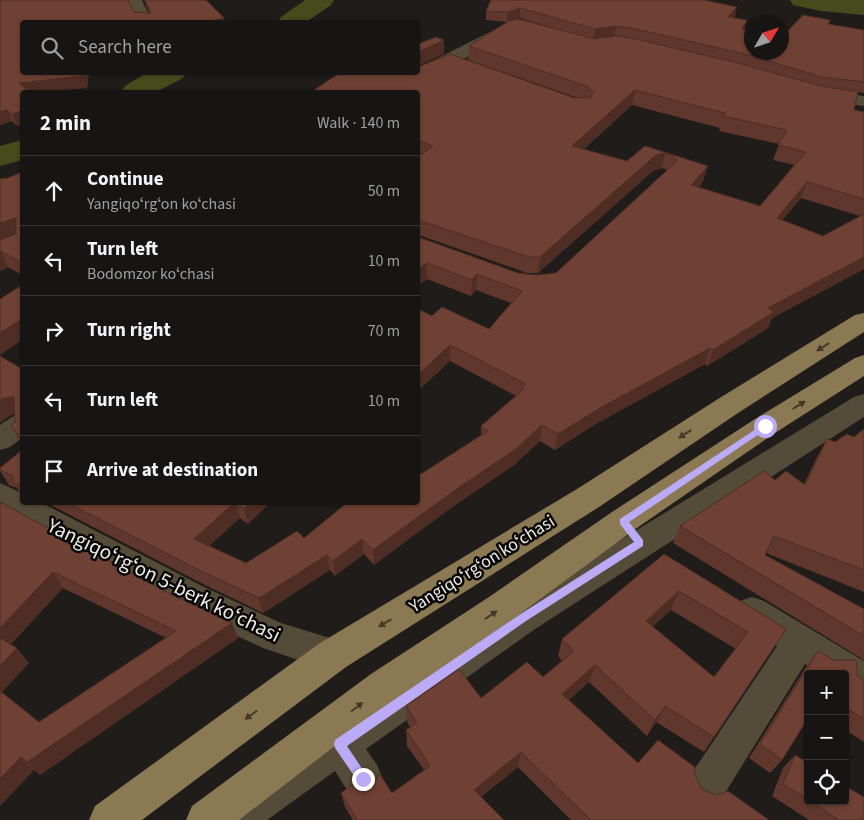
<!DOCTYPE html>
<html lang="en">
<head>
<meta charset="utf-8">
<style>
  :root { --surface:#171514; --page:#201e1d; --text:#f1f3f6; --muted:#9e9fa0; --line:#363434 }
  body { margin:0; font-family:"Source Sans 3",sans-serif; background:var(--page); color:var(--text) }
  .controls { position:absolute; right:15px; bottom:15px; display:grid; overflow:hidden; border-radius:5px; box-shadow:0 1px 4px #0004 }
  .controls button { width:45px; height:45px; display:grid; place-items:center; padding:0; border:0; border-bottom:1px solid var(--line); background:var(--surface); color:var(--text); font:25px sans-serif }
  .compass { position:absolute; left:744px; top:15px; width:45px; height:45px; border-radius:50%; background:var(--surface); box-shadow:0 1px 4px #0004; rotate:51deg }
  .stop { position:absolute; width:15px; height:15px; margin:-11px; border:4px solid #bbaaf6; border-radius:50%; background:#fff }
  .stop.end { background:#bbaaf6; border-color:#fff; box-shadow:0 1px 5px #0008 }
  .list { margin:0; padding:0; list-style:none }
  h2 { display:flex; justify-content:space-between; align-items:center; height:65px; margin:0; padding:0 20px; font-size:21px }
  h2 small { font-size:16px; font-weight:400; color:var(--muted) }
  .list li { display:grid; grid-template-columns:32px 1fr auto; gap:15px; align-items:center; box-sizing:border-box; height:70px; padding:0 20px; border-top:1px solid var(--line) }
  .list b { display:block; font-size:19px; white-space:nowrap }
  .list p { margin:0; font-size:16px; white-space:nowrap; color:var(--muted) }
  .list em { font-size:16px; font-style:normal; color:var(--muted) }
  .icon { flex:none; width:28px; height:28px; fill:none; stroke:currentColor; stroke-width:2; stroke-linecap:round; stroke-linejoin:round }
  .map { position:relative; flex:none; width:864px; height:820px; overflow:hidden }
  .search { position:absolute; background:var(--surface); box-shadow:0 1px 4px #0004; left:20px; top:20px; width:400px; height:55px; display:flex; align-items:center; gap:12px; box-sizing:border-box; padding:0 18px; border-radius:5px; color:var(--muted); font-size:19px }
  .panel { position:absolute; background:var(--surface); box-shadow:0 1px 4px #0004; left:20px; top:90px; width:400px; height:415px; border-radius:5px }
  .map>svg:first-child { display:block }
  .lines { fill:none; stroke-linecap:round; stroke-linejoin:round }
  .river { fill:#474a1b; fill-rule:evenodd }
  .minor { fill:#544b39; fill-rule:evenodd }
  .major { fill:#8a7953; fill-rule:evenodd }
  .wall { fill:#5f372d; fill-rule:evenodd }
  .shaded-wall { fill:#4e2d24 }
  .building { fill:#6f4034; stroke:#4e2d24; fill-rule:evenodd }
  .oneway { fill:#423a29 }
  .route { fill:#bbaaf6 }
  .labels { text-anchor:middle; dominant-baseline:central; stroke-width:5; stroke-linejoin:round; paint-order:stroke }
  .street-label { font-size:18px; fill:#eceae8; stroke:#080706 }
  .near-street-label { font-size:21px; fill:#eceae8; stroke:#080706 }
</style>
</head>
<body>
<div class="map">
<svg width="864" height="820" viewBox="0 0 864 820">
  <rect width="100%" height="100%" fill="#1f1c1a"/>
  <g class="lines">
    <path class="river" d="M305,0H334L331,5L306,22H277L281,17Z
      M790,0H864V15L821,11L793,5Z
      M148,72H187L183,78L156,92H121L125,86Z
      M22,140V160L0,166V146Z"/>
    <path class="minor" d="M128,0H142L152,22H138Z
      M500,27L505,29L508,32L505,35L484,49L429,76H417L415,72H418V68Z
      M819,90L864,96V106L813,99L810,95L813,91Z
      M864,394V417L535,629L366,749L377,765L383,779L377,793L363,799L349,793L335,771L267,820H214L220,806L251,782L511,607L854,397Z
      M22,414V438L10,447L0,450V425L12,417Z
      M0,483L22,493V502H40L204,587L281,623L346,643L351,655L346,667L333,672L263,648L180,609L0,510Z
      M752,597L764,601L864,661V698L845,690V674H820L805,664L720,801L706,807L692,801L686,787L692,773L777,646L740,623L735,612L740,601Z"/>
    <path class="major" d="M864,313V332L738,413L599,507L346,667L142,820H89L95,806L320,643L577,489L718,399L855,315Z
      M864,355V376L775,433L634,530L513,619L397,698L239,820H186L192,806L371,674L489,597L612,512L755,419L855,358Z"/>
  </g>
  <path class="wall" d="M0,0L134,12L149,13L144,0H206L224,18L225,22H22V72H89L87,88L22,92L17,126L12,121L0,125Z
    M491,0L735,16L733,18L744,30L752,52L829,24L864,30V93L858,92L854,110L864,112V269L772,318L768,328L707,366L705,364L594,425L555,450L540,441L514,465L448,510L374,565L364,554L335,576L330,570L263,613L205,585L45,502H271L248,524L240,518L209,546L246,563L304,538L421,474L481,435V426L516,396L450,361L432,316L489,329L511,303L476,290L471,296L427,279L418,285V237L518,273L537,275L556,273L667,170L662,168L653,171L538,273H527L419,235L418,236V157L419,156L418,155V92L578,98L468,60L469,46L508,21L507,22L486,20V11ZM520,18L563,31L511,21ZM632,105L720,128L719,131L779,144L773,160L794,165L760,206L699,187L703,181L708,166L645,146L627,161L584,149ZM801,198L860,216L823,236L782,220Z
    M22,172V275L8,267L0,271V179L8,178Z
    M22,369V444L11,426L15,422V414L11,415Z
    M864,429V592L766,553L765,555L864,609V660L673,543L680,526L775,480L804,484L817,457L827,439L835,442L854,437Z
    M22,450V498L17,488L9,485L0,471V468Z
    M0,502L172,595L232,623L238,638L40,775L34,770L0,806ZM63,588L166,638L39,722L2,692L29,663L11,644Z
    M664,554L786,629L704,752L656,722L647,736L589,682L569,700L638,763L694,773L702,789L769,820H571L518,767L481,797L504,820H353L345,807L341,793L361,787L392,793L424,770L407,746L406,730L410,727L407,722L406,706L481,698L543,677L562,661L558,656L562,639ZM671,610L736,649L714,677L652,627Z
    M818,651L858,677L864,679V742L845,730V674H808L782,760L770,773L749,758L806,667Z
    M795,755L808,763V801H845L864,820H809L772,796L783,768Z"/>
  <path class="shaded-wall" d="M737,7L735,16L726,27L728,17Z
    M520,8V18L507,22V12Z
    M224,18L225,22H204Z
    M747,20L744,30L742,29Z
    M616,26L614,36L593,39L595,29Z
    M444,40V54L418,66V52Z
    M84,72H89L87,88L39,92H23L19,83Z
    M635,90L632,105L570,161L572,146Z
    M7,110L12,121L0,125V112Z
    M22,111V124L17,126L12,114Z
    M665,153L662,168L653,171L538,273L540,257L656,155Z
    M708,166L703,181L687,200L691,185Z
    M807,182L801,198L771,234L777,218Z
    M16,218L22,232L0,240V223Z
    M418,220L419,235L418,236Z
    M0,251H1L8,267L0,271Z
    M864,257V269L772,318L768,328L707,366L713,350L768,308Z
    M427,263V279L418,285V269Z
    M477,274L476,290L471,296L472,280Z
    M22,319V340L0,355V333Z
    M450,345V361L418,391V375Z
    M710,348L705,364L594,425L555,450L558,434L598,409Z
    M14,396L22,413L11,415L0,423V401L2,399Z
    M542,425L540,441L514,465L448,510L374,565L373,550Z
    M235,502L240,518L200,554L194,539Z
    M251,502H271L248,524L244,509Z
    M362,539L364,554L335,576L333,561Z
    M327,555L330,570L263,613L259,598Z
    M53,572L63,588L6,649L0,642V628Z
    M679,591L671,610L638,639L646,621Z
    M232,623L238,638L40,775L27,762Z
    M17,648L29,663L0,694V666Z
    M595,665L589,682L557,710L562,694Z
    M665,706L656,722L647,736L655,720Z
    M521,752L518,767L472,804L474,790Z
    M21,757L34,770L0,806V779Z"/>
  <path class="building" d="M0,0H128L134,12L151,13L145,0H206L224,18L204,22H22V72H84L83,76L19,83L29,92H22V111L12,114L7,110L0,112Z
    M491,0H704L737,7L728,17L747,20L742,29L752,31V52H782V37L803,15L830,20L828,24L864,30V82L822,77L749,55L636,29L616,26L595,29L520,8L507,12L486,11Z
    M519,19L594,39L616,36L636,39L738,63L821,86L858,92L854,110L864,112V199L807,182L777,218L823,236L864,214V257L768,308L774,312L713,350L710,348L598,409L558,434L542,425L516,449L448,495L373,550L362,539L333,561L327,555L259,598L199,570L66,502H235L194,539L246,563L297,531L304,538L348,502H418V471L421,474L488,431L481,426L524,389L522,388L526,384L450,345L418,375V309L432,316L442,307L489,329L522,291L477,274L472,280L427,263L418,269V237L518,273L537,275L556,273L677,161L673,156L665,153L656,155L540,257H529L418,220V157L433,146L418,140V92H311L341,72H418V67L450,54L575,98H590L593,93L589,87L469,46L509,21ZM635,90L725,113L723,116L787,130L778,145L806,152L760,206L691,185L708,166L645,146L627,161L572,146Z
    M436,37L444,40L418,52V44Z
    M22,172V263L1,251H0V240L16,234V218L0,223V179L8,178Z
    M22,285V319L0,333V299Z
    M0,356L22,369V440L11,426L15,422L14,396L2,399L0,401Z
    M864,429V570L774,536L765,555L864,609V636L680,526L764,471L775,480L786,471L805,485L827,439L835,442L847,434L854,437Z
    M22,450V485L14,484L13,476L0,470V468Z
    M0,502L172,595L232,623L27,762L21,757L0,779V691L39,722L176,631L53,572L0,628Z
    M235,502H251L244,509Z
    M664,554L786,629L714,737L665,706L655,720L595,665L562,694L638,763L658,740L696,768L694,773L702,789L716,795L728,791L769,820H591L521,752L474,790L504,820H356L357,819L341,793L353,784L361,787L376,780L379,773L392,793L430,766L406,730L417,723L406,706L459,669L481,698L527,662L543,677L574,651L562,639ZM679,591L748,632L714,677L646,621Z
    M0,638L17,648L0,666Z
    M818,651L833,660H856L858,677L864,679V719L845,707V674H808V718L782,760L760,744Z
    M795,755L808,763V799L783,784Z
    M845,786L864,797V820H839L811,801H845Z"/>
  <defs><path id="oneway-solid" d="M-6-.8H1V-3.2L6.5 0L1 3.2V.8H-6Z" transform="scale(1.25)"/></defs>
  <g class="oneway">
    <use href="#oneway-solid" transform="translate(823 347) rotate(148)"/>
    <use href="#oneway-solid" transform="translate(799 405) rotate(-32)"/>
    <use href="#oneway-solid" transform="translate(685 434) rotate(147)"/>
    <use href="#oneway-solid" transform="translate(491 615) rotate(-34)"/>
    <use href="#oneway-solid" transform="translate(385 623) rotate(149)"/>
    <use href="#oneway-solid" transform="translate(357 707) rotate(-37)"/>
    <use href="#oneway-solid" transform="translate(251 715) rotate(144)"/>
  </g>
  <path class="route" d="M765,423L768,424V428L629,522L643,540V546L526,621L347,746L369,779L367,783L363,785L359,783L335,748L334,744L335,740L519,615L634,542L620,524V519Z"/>
  <g class="labels">
    <g class="street-label">
      <text transform="translate(482 564) rotate(-32)">Yangiqoʻrgʻon koʻchasi</text>
    </g>
    <g class="near-street-label">
      <text transform="translate(164 580) rotate(26)">Yangiqoʻrgʻon 5-berk koʻchasi</text>
    </g>
  </g>
</svg>
<div class="controls">
<button>+</button>
<button>−</button>
<button><svg class="icon" aria-label="locate" viewBox="0 0 24 24"><circle cx="12" cy="12" r="6"/><path d="M12 2v4M12 18v4M2 12h4M18 12h4"/></svg></button>
</div>
<svg class="compass" viewBox="-18 -18 36 36"><path d="M0-13l5 13h-10z" fill="#e53935"/><path d="M0 13l5-13h-10z" fill="#9e9fa0"/></svg>
<div class="stop" style="left:765px;top:426px"></div>
<div class="stop end" style="left:363px;top:779px"></div>
<div class="search"><svg class="icon" aria-label="search" viewBox="0 0 24 24"><circle cx="10" cy="10" r="6"/><path d="M15 15l6 6"/></svg>Search here</div>
<section class="panel">
<h2>2 min<small>Walk · 140 m</small></h2>
<ul class="list">
<li><svg class="icon" aria-label="ahead" viewBox="0 0 24 24"><path d="M12 20V5M6 11l6-6 6 6"/></svg><div><b>Continue</b><p>Yangiqoʻrgʻon koʻchasi</p></div><em>50 m</em></li>
<li><svg class="icon" aria-label="left" viewBox="0 0 24 24"><path d="M17 20v-9H6M10 6l-5 5 5 5"/></svg><div><b>Turn left</b><p>Bodomzor koʻchasi</p></div><em>10 m</em></li>
<li><svg class="icon" aria-label="right" viewBox="0 0 24 24"><path d="M7 20v-9h11M14 6l5 5-5 5"/></svg><div><b>Turn right</b></div><em>70 m</em></li>
<li><svg class="icon" aria-label="left" viewBox="0 0 24 24"><path d="M17 20v-9H6M10 6l-5 5 5 5"/></svg><div><b>Turn left</b></div><em>10 m</em></li>
<li><svg class="icon" aria-label="arrive" viewBox="0 0 24 24"><path d="M6 21V4h12l-3 4 3 4H6"/></svg><div><b>Arrive at destination</b></div></li>
</ul>
</section>
</div>
</body>
</html>
